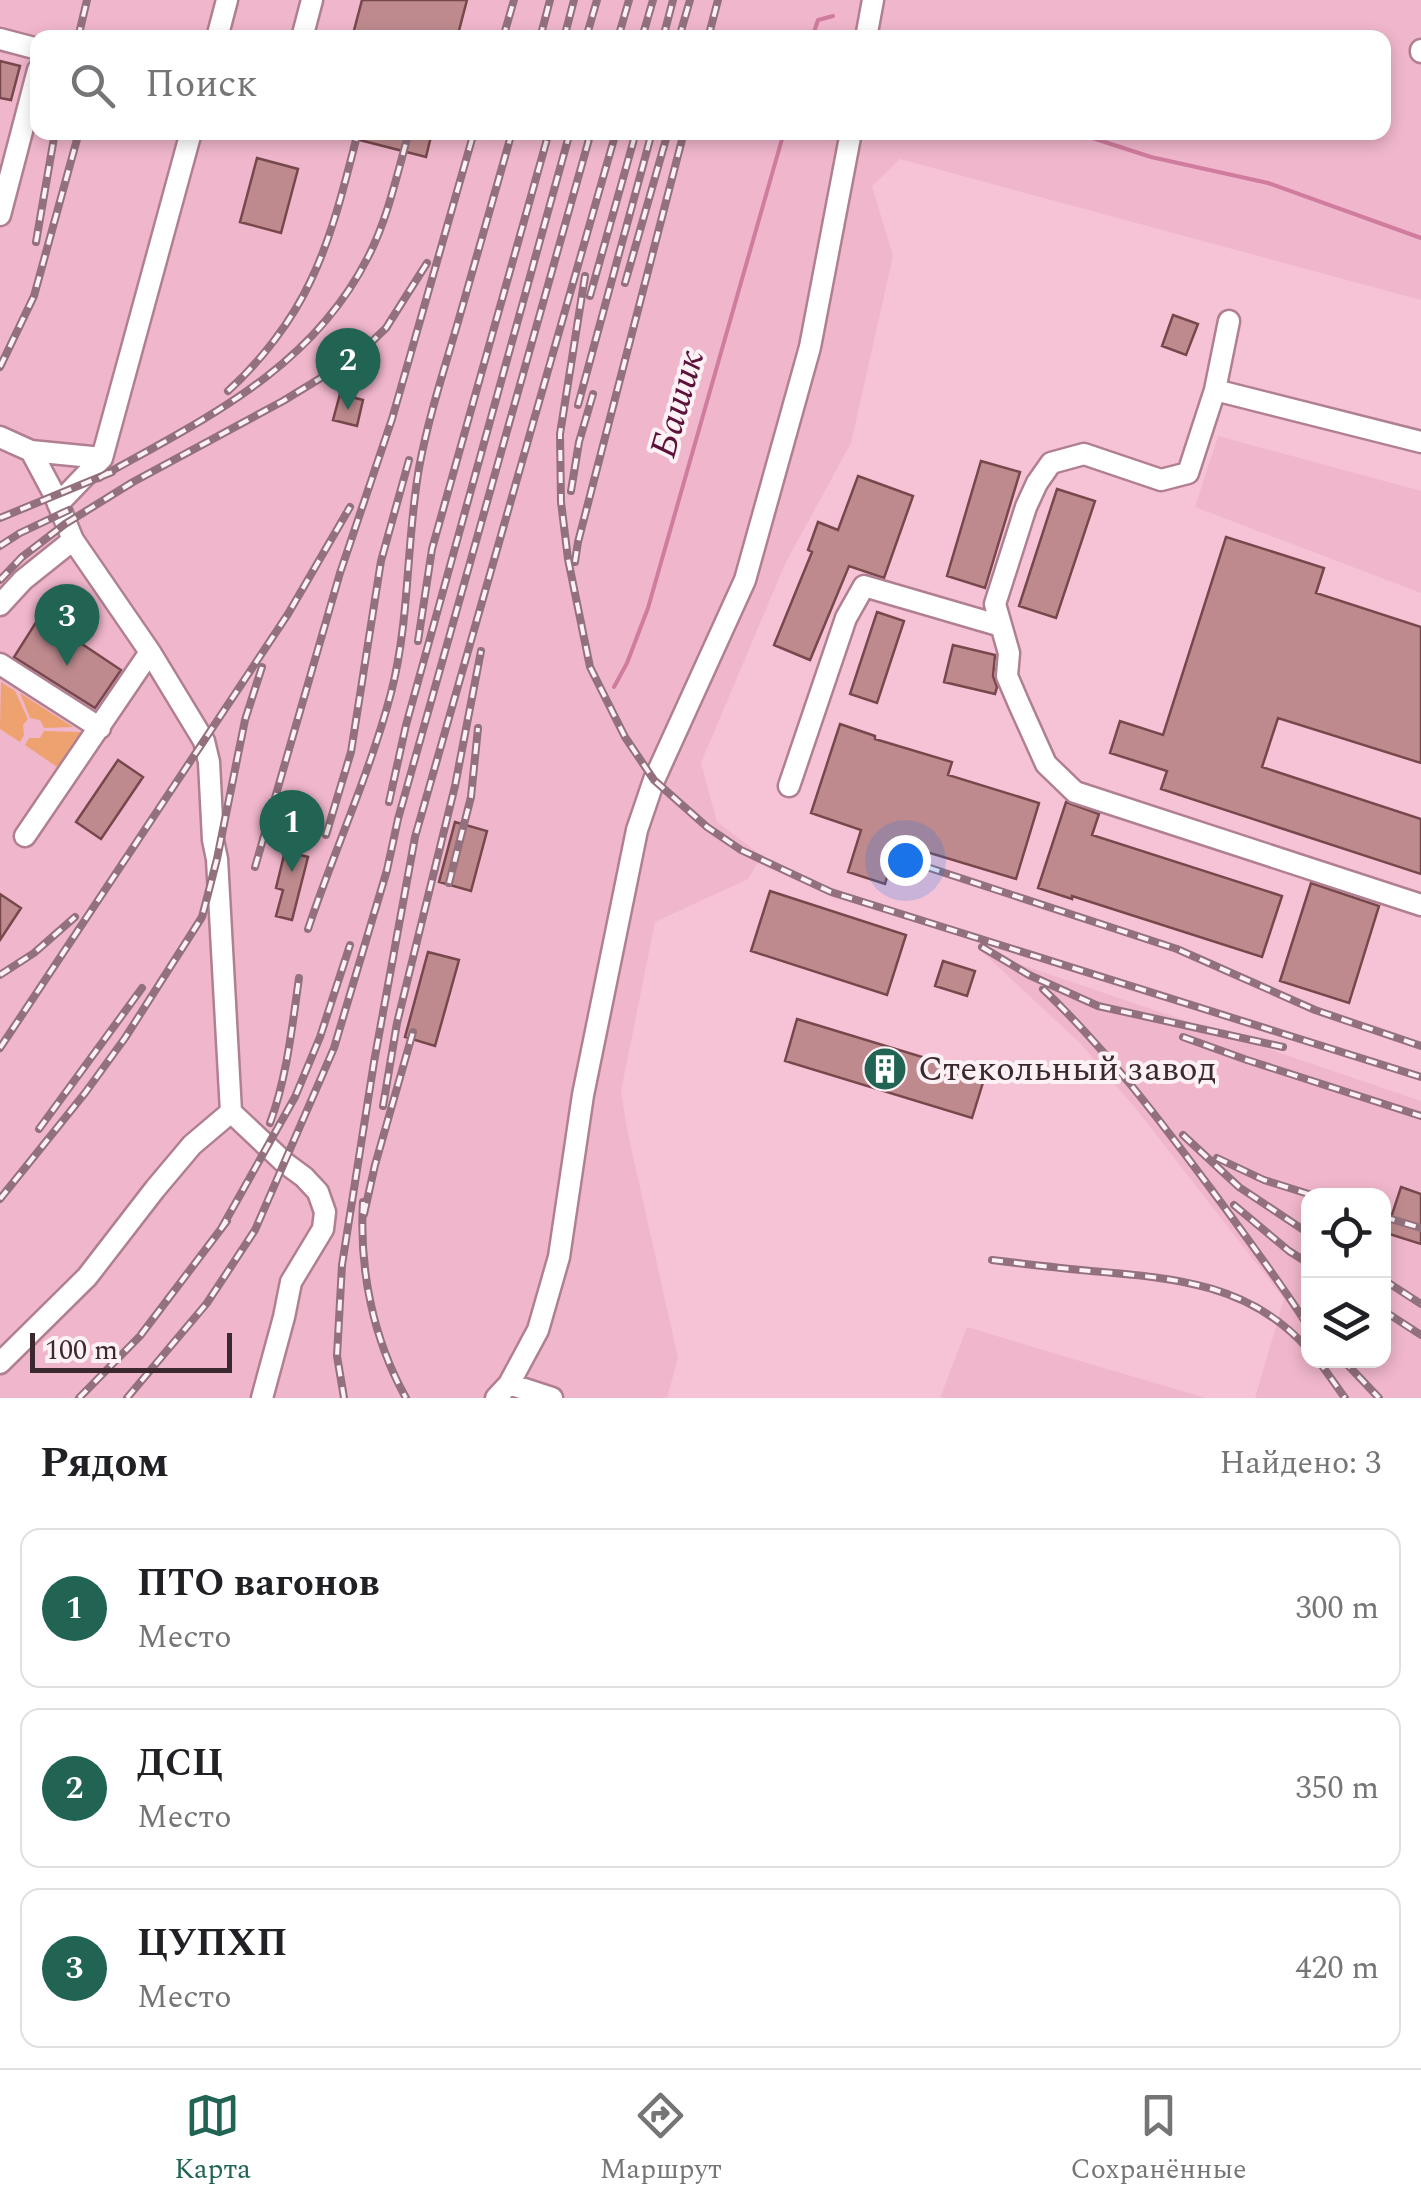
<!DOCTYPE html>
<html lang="ru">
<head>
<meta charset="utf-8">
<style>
  :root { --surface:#fff; --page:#f6f6f6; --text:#202124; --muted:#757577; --line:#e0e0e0; --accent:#216454 }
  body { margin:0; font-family:Spectral,serif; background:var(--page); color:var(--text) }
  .controls { position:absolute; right:30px; bottom:30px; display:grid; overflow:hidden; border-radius:20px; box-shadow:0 5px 15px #0003 }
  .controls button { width:90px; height:90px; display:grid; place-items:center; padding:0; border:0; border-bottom:2px solid var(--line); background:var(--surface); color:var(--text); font:50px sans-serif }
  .scale { position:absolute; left:30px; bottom:25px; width:202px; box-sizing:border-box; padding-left:10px; border:5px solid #3c2930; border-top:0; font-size:28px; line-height:35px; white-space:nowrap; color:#3c2930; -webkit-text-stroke:8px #fcf1f5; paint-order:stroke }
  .you { position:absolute; left:905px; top:860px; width:35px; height:35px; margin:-25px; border:8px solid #fff; border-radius:50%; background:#1a73e8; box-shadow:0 0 0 15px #1a73e833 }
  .badge { display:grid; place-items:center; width:65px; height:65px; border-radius:50%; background:var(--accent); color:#fff; font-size:32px; font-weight:700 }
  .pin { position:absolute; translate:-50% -82px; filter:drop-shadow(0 2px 5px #0008) }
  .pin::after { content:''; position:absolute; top:52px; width:35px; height:30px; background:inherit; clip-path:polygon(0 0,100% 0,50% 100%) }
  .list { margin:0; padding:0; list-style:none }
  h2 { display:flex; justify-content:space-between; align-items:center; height:130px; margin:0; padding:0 40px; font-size:42px }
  h2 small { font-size:32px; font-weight:400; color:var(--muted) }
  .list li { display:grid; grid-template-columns:65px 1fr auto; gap:30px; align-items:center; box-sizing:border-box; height:160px; margin:0 20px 20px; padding:0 20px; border:2px solid var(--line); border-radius:20px }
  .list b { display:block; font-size:38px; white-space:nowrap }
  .list p { margin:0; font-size:32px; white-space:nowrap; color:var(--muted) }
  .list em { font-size:32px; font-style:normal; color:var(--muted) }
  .icon { flex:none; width:55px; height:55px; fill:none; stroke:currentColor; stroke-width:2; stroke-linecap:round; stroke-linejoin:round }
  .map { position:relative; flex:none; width:1421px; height:1398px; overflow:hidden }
  .search { position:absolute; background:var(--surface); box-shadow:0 5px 15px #0003; left:30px; right:30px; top:30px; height:110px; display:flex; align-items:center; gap:25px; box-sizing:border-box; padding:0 35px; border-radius:20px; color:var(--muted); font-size:38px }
  .sheet { height:670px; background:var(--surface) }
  nav { display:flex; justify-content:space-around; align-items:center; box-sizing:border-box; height:140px; border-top:2px solid var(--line); background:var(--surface); font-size:28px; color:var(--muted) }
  nav a { display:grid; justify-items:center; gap:5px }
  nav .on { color:var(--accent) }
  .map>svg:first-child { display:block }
  .built { fill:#f0b6cc; fill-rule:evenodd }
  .green { fill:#eda26f }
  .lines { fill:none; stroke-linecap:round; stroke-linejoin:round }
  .stream { stroke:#d07c9e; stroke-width:4 }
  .building { fill:#be8a8e; stroke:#76484c; stroke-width:2.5 }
  .minor-casing { stroke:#b08092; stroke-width:25 }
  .minor { stroke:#fff; stroke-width:20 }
  .rail-casing { stroke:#92707d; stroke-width:8 }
  .rail { stroke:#fcf1f5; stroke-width:4; stroke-dasharray:11; stroke-linecap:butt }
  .labels { text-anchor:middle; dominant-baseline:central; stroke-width:8; stroke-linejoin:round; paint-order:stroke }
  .poi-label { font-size:35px; fill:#3c2930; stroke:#fcf1f5; text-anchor:start }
  .water-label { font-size:38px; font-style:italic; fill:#5c1138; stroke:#fcf1f5 }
</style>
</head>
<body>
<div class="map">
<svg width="1421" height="1398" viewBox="0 0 1421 1398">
  <rect width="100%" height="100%" fill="#f6c3d6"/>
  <path class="built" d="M0,0H1421V300L900,159L872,186L893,256L851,443L785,564L701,763L717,822L762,856L748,879L655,922L621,1091L627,1129L678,1358L667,1398H0ZM38,38H1384V132H38Z
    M1218,436L1421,491V593L1195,507Z
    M981,951L1421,1101V1398H1255L1284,1299L1137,1110L1079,1042ZM1308,1196H1384V1360H1308Z
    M967,1327L1063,1356L1206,1398H940Z"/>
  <path class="green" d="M1,682L15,691L28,719L23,725L24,735L20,742L0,729Z
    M20,693L73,727L44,728L40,720L30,718Z
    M44,731L79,732L89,739L66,773L25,745L29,738H40Z"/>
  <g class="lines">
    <path class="stream" d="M923,36L924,38
      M812,38L818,20L833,16
      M1004,132H1018
      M1074,132L1151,157L1268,183L1421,238
      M614,687L627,663L648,608L784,132"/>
  </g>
  <path class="building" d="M362,0H467L457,38H352Z
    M0,61L20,66L11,100L0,98Z
    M345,132H432L426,157L344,136Z
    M257,158L298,169L281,233L240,222Z
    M1173,315L1198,324L1186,355L1162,346Z
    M340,394L363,400L357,426L333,420Z
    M981,461L1020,472L985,588L947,576Z
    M858,476L913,496L884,578L849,566L810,660L774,645L812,552L808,550L818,522L838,530Z
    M1057,489L1095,501L1056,618L1019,606Z
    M1226,537L1324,568L1316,593L1421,627V763L1278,718L1262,767L1421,819V874L1161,789L1167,771L1110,753L1120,721L1163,735Z
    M877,612L904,621L877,703L850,694Z
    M40,616L121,670L95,708L14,657Z
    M953,645L995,655L993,676L997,687L995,694L944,682Z
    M840,724L875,736V739L952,762L948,775L1039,803L1016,879L897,843L885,884L848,872L861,830L811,813Z
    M118,760L143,777L101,839L76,822Z
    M1066,802L1099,814L1092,835L1282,896L1262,957L1072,896V899L1038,888Z
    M455,822L487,831L471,891L439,882Z
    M285,851L308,857L292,920L276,916L283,890L276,888Z
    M1311,883L1379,906L1349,1003L1280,981Z
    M770,891L906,935L887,995L751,951Z
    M0,894L21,908L0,940Z
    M428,952L459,960L435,1046L405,1037Z
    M943,961L975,971L967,996L935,986Z
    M797,1019L985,1076L972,1118L785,1061Z
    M1401,1187L1421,1194V1244L1386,1233Z"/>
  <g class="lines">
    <defs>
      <path id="minor" d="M217,38L227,0
        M302,38L312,0
        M866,38L873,0
        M0,39L38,49
        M1421,50V52
        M0,215L38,70
        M1229,321L1215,390L1188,473L1161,480L1084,454L1051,463L1037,483L1026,507L995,604L1009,653L1007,676L1019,704L1046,764L1075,792L1421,905
        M1215,390L1421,442
        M0,437L31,451
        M102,458L31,451L55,496L73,540L150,652L204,741L209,762L213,840L217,859L231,1112L285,1163L304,1177L318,1192L325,1212L323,1229L291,1282L284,1317L262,1398
        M58,504L102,458L191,132
        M0,605L23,580L73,540
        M0,664L100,728
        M789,786L846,618L864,586L1001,626
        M25,836L150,652
        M0,1363L87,1277L155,1189L192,1145L231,1112
        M509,1384L552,1398
        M496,1398L509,1384L538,1330L559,1257L583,1095L637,830L654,780L745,580L810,347L851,132"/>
    </defs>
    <use href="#minor" class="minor-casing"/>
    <use href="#minor" class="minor"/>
    <defs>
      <path id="rail" d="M78,38L87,0
        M503,38L514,0
        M540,38L550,0
        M564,38L574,0
        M586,38L597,0
        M618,38L629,0
        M642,38L653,0
        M663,38L673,0
        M679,38L690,0
        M708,38L718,0
        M36,242L55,132
        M585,276L560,434L561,502L568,559L590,667L625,737L654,780L707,827L741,850L831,892L1421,1077
        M625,283L668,132
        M590,296L636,132
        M0,367L34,296L79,132
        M228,391C261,361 292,321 311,280C333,234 345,182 358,132
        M578,405L652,132
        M99,478C204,419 311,370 368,257C388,218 397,174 409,132
        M571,491L579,442L593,394
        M0,518L112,472
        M0,546L20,533L69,510
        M575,562L578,542L684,132
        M0,580L22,557L65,524L133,482L283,401L357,356L386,328L427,263
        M418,641L432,549L549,132
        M389,802L406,725L570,132
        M326,835L351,752L381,561L409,460
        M887,854L1177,949L1315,1010L1421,1046
        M255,867L340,573L392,419L474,132
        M449,883L471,797L478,728
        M308,929C334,851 370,773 391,693C410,620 406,543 419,468C428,419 444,370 458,322C476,259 494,196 512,132
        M982,947L1029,975L1098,1006L1283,1047
        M0,975L34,953L75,917
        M1043,989C1106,1049 1159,1119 1211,1189C1244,1234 1278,1279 1308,1326
        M1183,1037L1247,1060L1421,1116
        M0,1048L288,614L350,507
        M383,1106L397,1023L455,786L481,651
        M270,1123C287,1077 292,1027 299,978
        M39,1129L142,988
        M1183,1135L1239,1187L1308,1233
        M1217,1158L1264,1180L1315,1196
        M0,1199L85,1093L125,1038L202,917L217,859L245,720L262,667
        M363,1202C359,1269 373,1339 406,1398
        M1234,1205L1289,1251L1308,1263
        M364,1214L375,1165L413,1032
        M1384,1217L1421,1228
        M221,1229L295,1097L320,1037L350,945
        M992,1260C1025,1264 1058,1268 1091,1271C1173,1278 1250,1283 1308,1349
        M1384,1280L1421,1304
        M1384,1311L1421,1335
        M1318,1360L1345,1398
        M1343,1360L1379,1398
        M79,1398L140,1336L227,1221
        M127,1398L207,1303L255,1230L334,1048L387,870L398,819L591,132
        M344,1398L337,1356L342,1265L374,1062L415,837L616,132"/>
    </defs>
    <use href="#rail" class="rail-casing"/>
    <use href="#rail" class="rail"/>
  </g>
  <defs>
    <symbol id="building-disc" viewBox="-11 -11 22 22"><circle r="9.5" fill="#216454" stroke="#fcf1f5"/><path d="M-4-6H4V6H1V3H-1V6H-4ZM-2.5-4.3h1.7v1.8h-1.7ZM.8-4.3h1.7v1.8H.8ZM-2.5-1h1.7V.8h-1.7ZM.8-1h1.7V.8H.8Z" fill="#fff"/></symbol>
  </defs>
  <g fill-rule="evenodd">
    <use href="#building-disc" x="860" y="1044" width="50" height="50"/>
  </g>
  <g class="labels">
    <g class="poi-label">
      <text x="918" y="1069">Стекольный завод</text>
    </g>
    <g class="water-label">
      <text transform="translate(678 404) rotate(-74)">Башик</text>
    </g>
  </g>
</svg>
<div class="controls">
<button><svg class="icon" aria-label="locate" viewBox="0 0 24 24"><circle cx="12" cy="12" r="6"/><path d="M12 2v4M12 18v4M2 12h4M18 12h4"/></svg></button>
<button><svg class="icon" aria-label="layers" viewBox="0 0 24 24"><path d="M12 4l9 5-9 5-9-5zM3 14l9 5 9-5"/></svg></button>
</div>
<div class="scale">100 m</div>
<div class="you"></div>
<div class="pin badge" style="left:292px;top:872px">1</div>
<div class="pin badge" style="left:348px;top:410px">2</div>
<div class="pin badge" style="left:67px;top:666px">3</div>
<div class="search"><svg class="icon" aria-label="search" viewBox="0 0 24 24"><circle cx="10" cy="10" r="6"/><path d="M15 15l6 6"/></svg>Поиск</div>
</div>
<section class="sheet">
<h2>Рядом<small>Найдено: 3</small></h2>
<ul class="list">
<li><span class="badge">1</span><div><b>ПТО вагонов</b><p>Место</p></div><em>300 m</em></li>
<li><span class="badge">2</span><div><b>ДСЦ</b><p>Место</p></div><em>350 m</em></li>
<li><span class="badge">3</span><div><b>ЦУПХП</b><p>Место</p></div><em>420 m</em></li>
</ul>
</section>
<nav>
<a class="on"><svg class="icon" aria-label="map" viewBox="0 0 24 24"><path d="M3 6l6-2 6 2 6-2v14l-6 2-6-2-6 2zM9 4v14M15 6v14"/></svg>Карта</a>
<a><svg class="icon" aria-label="directions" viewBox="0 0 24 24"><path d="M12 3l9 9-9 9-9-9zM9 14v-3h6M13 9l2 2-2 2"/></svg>Маршрут</a>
<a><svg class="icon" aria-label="saved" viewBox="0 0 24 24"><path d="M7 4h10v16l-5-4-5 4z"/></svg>Сохранённые</a>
</nav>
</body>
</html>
